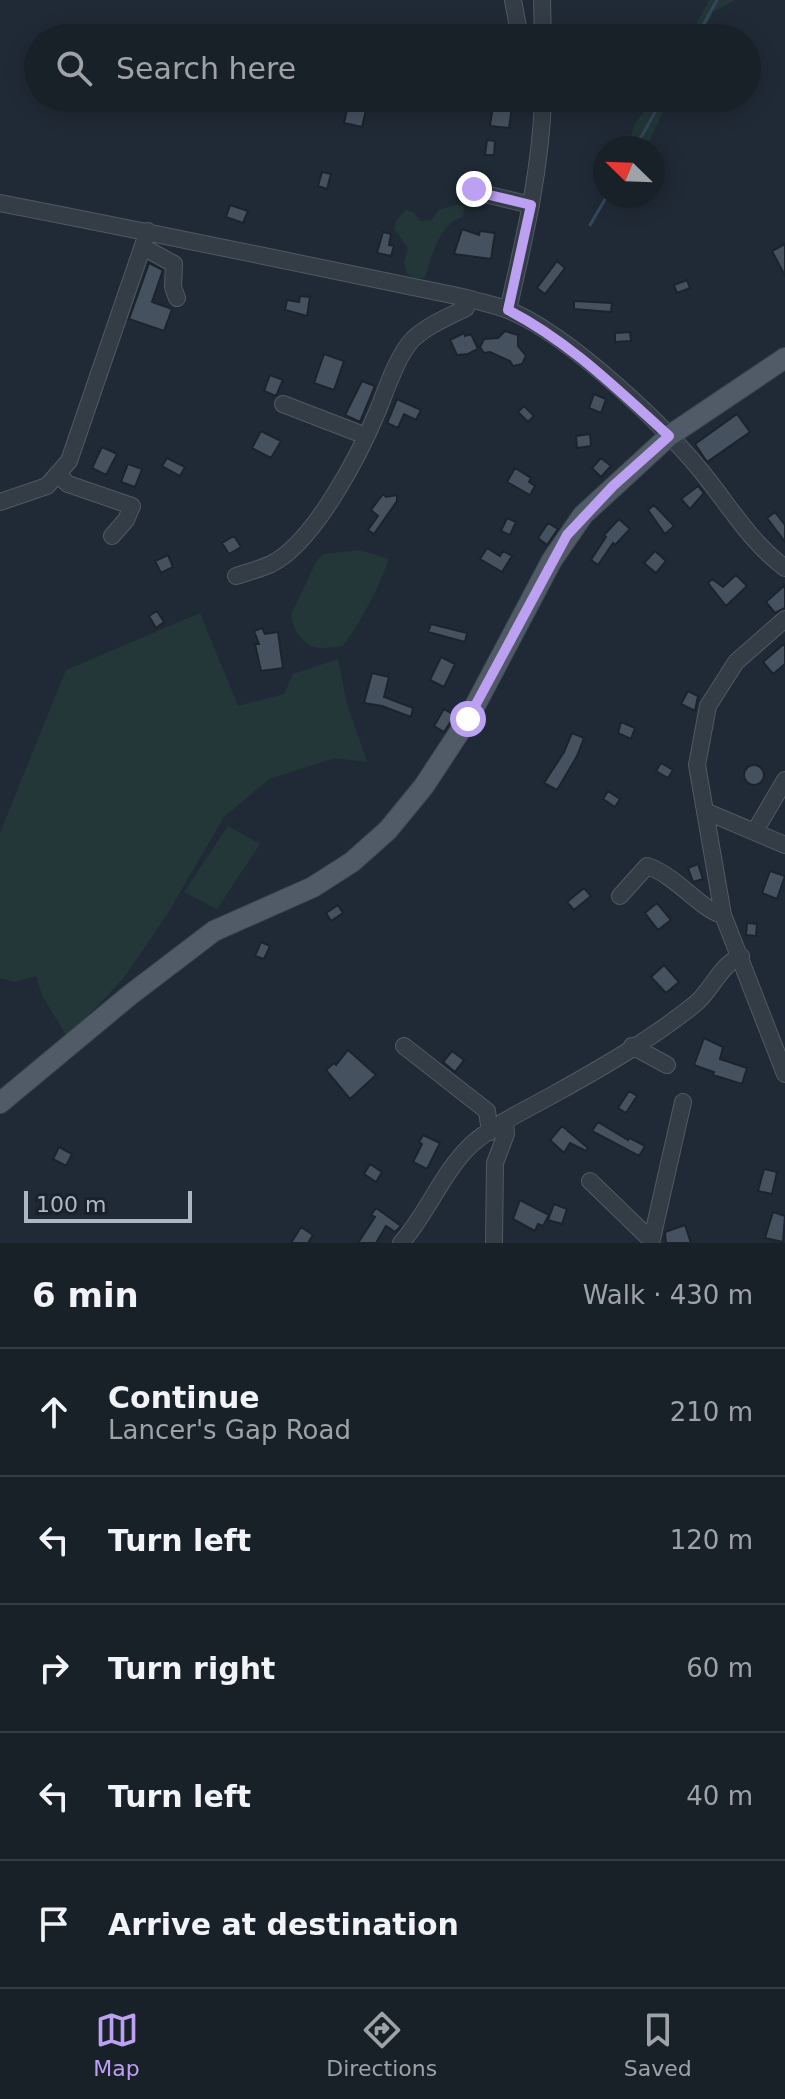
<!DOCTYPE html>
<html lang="en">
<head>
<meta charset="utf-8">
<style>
  :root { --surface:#182028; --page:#212830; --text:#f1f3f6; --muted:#9fa3a8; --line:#363e45; --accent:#bca0f2 }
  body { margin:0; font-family:"DejaVu Sans",sans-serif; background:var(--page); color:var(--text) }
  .compass { position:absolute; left:593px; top:136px; width:72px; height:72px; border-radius:50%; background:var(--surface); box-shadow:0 4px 20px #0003; rotate:293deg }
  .scale { position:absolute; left:24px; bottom:20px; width:168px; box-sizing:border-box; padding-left:8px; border:4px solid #aeb6c3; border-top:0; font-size:22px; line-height:28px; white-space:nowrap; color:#aeb6c3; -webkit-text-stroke:6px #19212b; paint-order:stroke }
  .stop { position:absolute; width:24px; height:24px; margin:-18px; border:6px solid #bca0f2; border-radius:50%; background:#fff }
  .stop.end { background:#bca0f2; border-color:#fff; box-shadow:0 2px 8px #0008 }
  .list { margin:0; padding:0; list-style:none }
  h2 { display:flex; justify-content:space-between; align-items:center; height:104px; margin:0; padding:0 32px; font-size:34px }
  h2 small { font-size:26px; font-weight:400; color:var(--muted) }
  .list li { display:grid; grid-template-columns:52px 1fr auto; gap:24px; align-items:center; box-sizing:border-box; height:128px; padding:0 32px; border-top:2px solid var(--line) }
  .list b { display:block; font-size:30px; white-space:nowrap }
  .list p { margin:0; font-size:26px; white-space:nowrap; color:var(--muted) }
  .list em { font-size:26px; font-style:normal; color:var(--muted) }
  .icon { flex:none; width:44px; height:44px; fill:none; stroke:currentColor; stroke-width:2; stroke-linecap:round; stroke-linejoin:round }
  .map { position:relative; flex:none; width:785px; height:1243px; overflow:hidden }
  .search { position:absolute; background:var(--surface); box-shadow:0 4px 20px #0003; left:24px; right:24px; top:24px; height:88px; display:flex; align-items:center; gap:20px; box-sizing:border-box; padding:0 28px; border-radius:44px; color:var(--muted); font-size:30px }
  .sheet { height:744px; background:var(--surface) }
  nav { display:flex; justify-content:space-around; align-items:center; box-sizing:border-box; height:112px; border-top:2px solid var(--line); background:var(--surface); font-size:22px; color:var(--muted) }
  nav a { display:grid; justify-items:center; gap:4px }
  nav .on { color:var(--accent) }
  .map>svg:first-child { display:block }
  .green { fill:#233738 }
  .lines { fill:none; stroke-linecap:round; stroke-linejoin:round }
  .stream { stroke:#34465d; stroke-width:3 }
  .building { fill:#465160; stroke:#1b232d; stroke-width:2 }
  .minor-casing { stroke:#515964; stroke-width:18 }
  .major-casing { stroke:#3d4550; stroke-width:22 }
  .minor { stroke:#343c46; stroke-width:16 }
  .major { stroke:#515b67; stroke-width:20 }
  .route { stroke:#bca0f2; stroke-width:10 }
</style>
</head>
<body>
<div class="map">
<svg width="785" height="1243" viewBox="0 0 785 1243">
  <rect width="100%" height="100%" fill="#202a36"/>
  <path class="green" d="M709,0H735L713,12L701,38H689Z
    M655,98H670L646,148H627L635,123Z
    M456,205L464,206L463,217C440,222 431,258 425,278H416L407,274L404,262L408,248L394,229L396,221L406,210L414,213L420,221L432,220L438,210Z
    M360,550L389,559C377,591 363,618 343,646C322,648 310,653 297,632C293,625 292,622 292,613L316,562L323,554Z
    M200,613L238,706L284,694L293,674L338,659L347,704L367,762L335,758L269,779L224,817L166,916L123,979L67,1037L42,995L36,976L15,982L0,978V833L66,670Z
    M228,826L260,844L217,909L184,892Z"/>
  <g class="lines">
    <path class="stream" d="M696,38L717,0
      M635,148L663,98
      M590,225L607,196"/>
  </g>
  <path class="building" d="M494,98L513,100L509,128L490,126Z
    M348,105L366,110L362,127L344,123Z
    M487,140L495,141L494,155H485Z
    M322,172L331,174L327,189L318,186Z
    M230,205L248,211L243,223L226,217Z
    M462,229L479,235L480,231L495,233L491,259L454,254Z
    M383,232L391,234L389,245L394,246L391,256L377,253Z
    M785,244V276L772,251Z
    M557,261L565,268L545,294L537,288Z
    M149,263L163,270L152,302L172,309L164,331L129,319Z
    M687,280L690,288L677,293L674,285Z
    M300,296L310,297L307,316L285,310L287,300L299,302Z
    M574,301L612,303L611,312L574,309Z
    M505,331L518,335V346L526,356L522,364L513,366L510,361L490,352L484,353L480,347L484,339L498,338Z
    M630,332L631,341L615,342V333Z
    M464,333L465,336L471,334L478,349L468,354L457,355L450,340Z
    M324,354L344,361L334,390L314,383Z
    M270,375L283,380L276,396L264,391Z
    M362,381L375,386L360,422L345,415Z
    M594,394L606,399L601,413L589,408Z
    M397,399L421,410L416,420L404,414L398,428L387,423Z
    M524,406L534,416L528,422L518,412Z
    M737,414L750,432L707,462L695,444Z
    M261,431L281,441L271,458L252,448Z
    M590,434L591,446L577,448L576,436Z
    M102,447L117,454L106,475L92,468Z
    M167,458L185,467L180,476L162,466Z
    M601,458L611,466L601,477L592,468Z
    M128,464L142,469L135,487L121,482Z
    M515,468L531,478L529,482L535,486L530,495L507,482Z
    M698,486L704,493L690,509L681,499Z
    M383,494L386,497L397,495V501L374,534L368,530L378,516L371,510Z
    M654,505L674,526L665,534L648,510Z
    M775,512L785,525V542L767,518Z
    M507,518L516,522L510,535L501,531Z
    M619,519L630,529L615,545L613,543L598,565L591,560L606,537L604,535Z
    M548,523L558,529L547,545L538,538Z
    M234,536L241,547L229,554L222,543Z
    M487,548L500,556L503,551L512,556L502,572L480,559Z
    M655,551L666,561L656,573L644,563Z
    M168,555L173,567L161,573L155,561Z
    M736,575L747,586L726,606L708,583L712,579L723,587Z
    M785,585V608L775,613L766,602Z
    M157,611L164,622L156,628L149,616Z
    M431,624L467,633L465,642L428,632Z
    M262,628L265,634L278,632L283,668L261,671L255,644H259L254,631Z
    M785,643V664L773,674L763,662Z
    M441,657L455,664L444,687L430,680Z
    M372,673L389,677L384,697L413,708L411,717L382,706L364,703Z
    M688,691L698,696L695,711L681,704Z
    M444,709L455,715L444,732L434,726Z
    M621,722L635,728L631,739L618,733Z
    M572,733L584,738L577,756L557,790L544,783L564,752Z
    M661,763L673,770L668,778L656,771Z
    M744 775a10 10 0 1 1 20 0a10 10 0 1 1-20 0Z
    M608,791L620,799L615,807L603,799Z
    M698,864L703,879L693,882L688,868Z
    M770,871L785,876L777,899L762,893Z
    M584,888L591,896L574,910L567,902Z
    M657,903L671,920L658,930L645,913Z
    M338,905L343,913L331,921L326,913Z
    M747,923L757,924L756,936L746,935Z
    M261,942L270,946L264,959L255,956Z
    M664,965L679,982L666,993L651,977Z
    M704,1038L723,1047L720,1059L747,1068L742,1084L713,1075L714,1072L694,1065Z
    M348,1050L376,1075L350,1099L326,1070L334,1063L336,1065Z
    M452,1051L464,1060L455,1072L443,1062Z
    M629,1091L637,1096L626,1113L618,1108Z
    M598,1122L628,1140L630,1138L645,1146L639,1156L592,1131Z
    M562,1126L588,1148L586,1151L570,1143L564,1153L550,1140Z
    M423,1135L440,1143L427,1169L413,1162L422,1144L419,1142Z
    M59,1147L72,1154L66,1166L53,1159Z
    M370,1164L382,1172L376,1182L364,1174Z
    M764,1169L777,1172L772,1194L758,1191Z
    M520,1200L549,1215L543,1226L538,1224L535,1231L513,1219Z
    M554,1204L567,1209L562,1224L548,1220Z
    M376,1208L401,1226L395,1232L386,1226L376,1243H358L375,1217L371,1215Z
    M773,1212L785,1216L783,1242L765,1238Z
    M685,1225L691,1243H666L665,1232Z
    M301,1227L313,1235L308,1243H291Z"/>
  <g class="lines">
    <defs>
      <path id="minor" d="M513,0L520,38
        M542,0L543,38
        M474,189L481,193L531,205
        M0,203C156,233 311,266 467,298C480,302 495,305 508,310C568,334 670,429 709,481C733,512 753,544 785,568
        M143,247L174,264L173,287L177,298
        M508,310C524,240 541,170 543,98
        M283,404L366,436
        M57,474L68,484L132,506L126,520L112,536
        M0,502L47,486L69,461L148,231
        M236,576C248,572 260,569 271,564C314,543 360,454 378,410C386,390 398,354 413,339C428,325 448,317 466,308L469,299
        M785,619L736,662L708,706L697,765L723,915L785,1074
        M705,811L785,845
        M755,831L785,780
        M620,896L647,866C676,875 702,911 723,915
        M404,1046L487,1111L490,1132
        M632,1046L667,1065
        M590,1181L651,1240
        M401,1243C428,1213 442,1172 472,1144C496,1123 528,1109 556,1093C603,1067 653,1038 695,1004C712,990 720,965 741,956
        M494,1243L495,1163L506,1134L505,1122
        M651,1243L683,1102"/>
      <path id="major" d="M0,1103L130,995L214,931L313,887L352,862L388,830L424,786L468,719L552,560L583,515L669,436L785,358"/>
    </defs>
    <use href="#minor" class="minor-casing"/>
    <use href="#major" class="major-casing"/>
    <use href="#minor" class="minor"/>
    <use href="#major" class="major"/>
  </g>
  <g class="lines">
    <path class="route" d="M468,719L567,535L613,486L669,436C618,390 570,342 508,310L531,205L481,193L474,189"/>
  </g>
</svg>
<svg class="compass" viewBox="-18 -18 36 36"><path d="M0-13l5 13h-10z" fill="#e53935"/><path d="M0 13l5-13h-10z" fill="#9fa3a8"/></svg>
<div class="scale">100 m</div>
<div class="stop" style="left:468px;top:719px"></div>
<div class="stop end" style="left:474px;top:189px"></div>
<div class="search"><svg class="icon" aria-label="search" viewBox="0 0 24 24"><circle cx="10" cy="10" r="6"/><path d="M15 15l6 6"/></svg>Search here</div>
</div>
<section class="sheet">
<h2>6 min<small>Walk · 430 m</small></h2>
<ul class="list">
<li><svg class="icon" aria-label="ahead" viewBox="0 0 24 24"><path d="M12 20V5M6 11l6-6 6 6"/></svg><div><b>Continue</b><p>Lancer's Gap Road</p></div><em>210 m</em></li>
<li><svg class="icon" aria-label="left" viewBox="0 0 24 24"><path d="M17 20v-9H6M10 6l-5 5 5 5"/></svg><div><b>Turn left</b></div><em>120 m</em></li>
<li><svg class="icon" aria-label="right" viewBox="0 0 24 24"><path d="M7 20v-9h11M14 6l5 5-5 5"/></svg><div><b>Turn right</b></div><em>60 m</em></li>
<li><svg class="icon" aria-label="left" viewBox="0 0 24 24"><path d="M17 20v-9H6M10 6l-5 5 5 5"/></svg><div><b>Turn left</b></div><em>40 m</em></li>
<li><svg class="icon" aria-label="arrive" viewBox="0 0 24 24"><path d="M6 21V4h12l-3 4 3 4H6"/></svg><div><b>Arrive at destination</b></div></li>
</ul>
</section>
<nav>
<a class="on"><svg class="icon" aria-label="map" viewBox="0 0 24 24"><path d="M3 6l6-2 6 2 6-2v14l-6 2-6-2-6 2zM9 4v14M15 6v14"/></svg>Map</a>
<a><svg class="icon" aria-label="directions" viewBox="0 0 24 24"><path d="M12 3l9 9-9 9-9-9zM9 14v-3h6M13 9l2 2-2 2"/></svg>Directions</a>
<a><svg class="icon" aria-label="saved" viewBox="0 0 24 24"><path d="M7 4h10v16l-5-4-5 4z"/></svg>Saved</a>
</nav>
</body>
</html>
